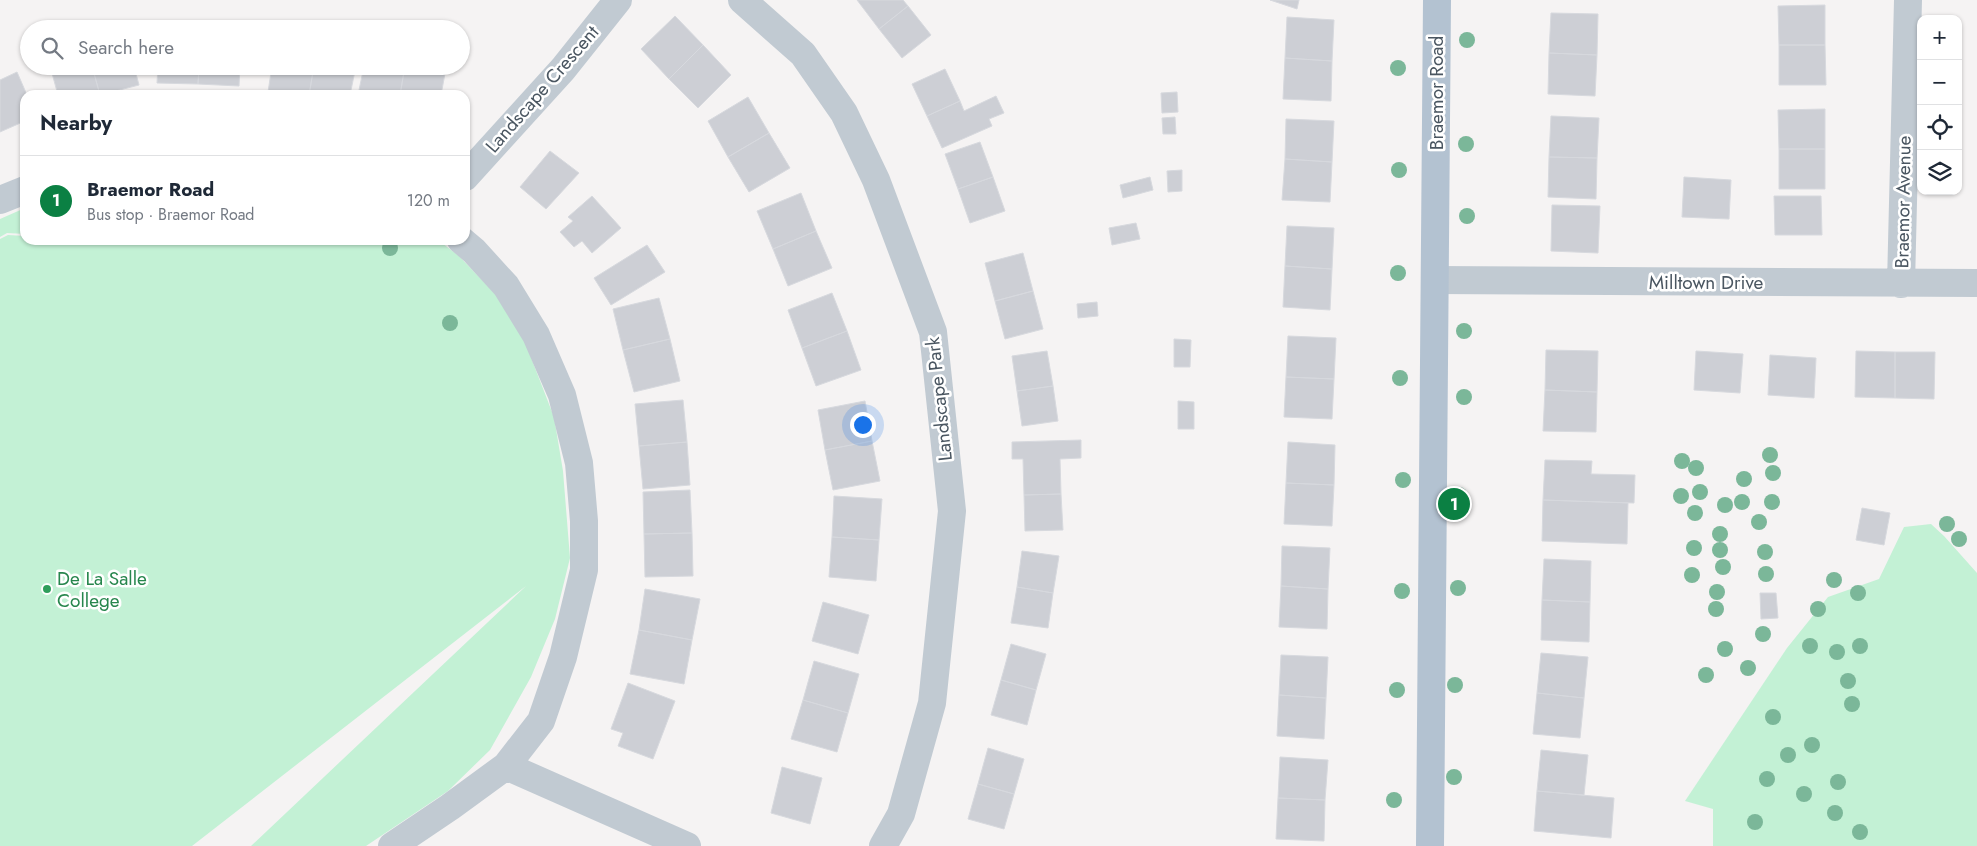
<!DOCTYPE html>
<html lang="en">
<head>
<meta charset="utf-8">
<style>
  :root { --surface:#fff; --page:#f6f6f7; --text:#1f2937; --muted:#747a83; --line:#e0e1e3; --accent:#0b8043 }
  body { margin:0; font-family:Jost,sans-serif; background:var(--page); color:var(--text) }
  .controls { position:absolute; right:15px; top:15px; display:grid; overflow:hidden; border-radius:10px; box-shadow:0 1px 4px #0004 }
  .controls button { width:45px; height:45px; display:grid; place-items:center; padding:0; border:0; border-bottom:1px solid var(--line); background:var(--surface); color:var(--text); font:25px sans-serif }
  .you { position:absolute; left:862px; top:424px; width:18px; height:18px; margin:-12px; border:4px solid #fff; border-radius:50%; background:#1a73e8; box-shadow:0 0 0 8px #1a73e833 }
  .badge { display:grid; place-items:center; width:32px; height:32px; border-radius:50%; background:var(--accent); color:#fff; font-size:16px; font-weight:700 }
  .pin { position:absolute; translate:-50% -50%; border:2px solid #fff; box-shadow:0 1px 5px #0006 }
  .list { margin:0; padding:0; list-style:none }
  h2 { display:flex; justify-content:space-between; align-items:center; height:65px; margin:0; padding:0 20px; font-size:21px }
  h2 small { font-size:16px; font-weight:400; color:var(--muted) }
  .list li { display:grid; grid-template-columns:32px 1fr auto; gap:15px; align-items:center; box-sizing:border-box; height:90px; padding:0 20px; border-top:1px solid var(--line) }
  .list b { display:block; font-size:19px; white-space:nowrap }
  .list p { margin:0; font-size:16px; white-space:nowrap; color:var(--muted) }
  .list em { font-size:16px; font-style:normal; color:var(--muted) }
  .icon { flex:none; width:28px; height:28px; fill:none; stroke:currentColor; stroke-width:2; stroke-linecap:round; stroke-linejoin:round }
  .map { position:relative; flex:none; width:1977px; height:846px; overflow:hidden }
  .search { position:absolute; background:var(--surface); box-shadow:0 1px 4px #0004; left:20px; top:20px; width:450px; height:55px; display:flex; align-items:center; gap:12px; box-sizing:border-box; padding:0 18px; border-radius:28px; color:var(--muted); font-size:19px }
  .panel { position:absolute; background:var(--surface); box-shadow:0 1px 4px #0004; left:20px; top:90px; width:450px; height:155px; border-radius:15px }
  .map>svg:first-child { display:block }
  .green { fill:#c3f1d5 }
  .building { fill:#cdcfd5; stroke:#d7d9de }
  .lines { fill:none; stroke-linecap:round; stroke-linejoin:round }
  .minor { stroke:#c1cad2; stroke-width:28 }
  .major { stroke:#b3c2d1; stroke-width:28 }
  .tree { fill:#7bb799 }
  .leisure-dot { fill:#2e9e5b; stroke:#fff; stroke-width:2 }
  .labels { text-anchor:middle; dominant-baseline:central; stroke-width:5; stroke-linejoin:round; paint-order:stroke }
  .street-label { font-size:19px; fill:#4a5661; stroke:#fff }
  .leisure-label { font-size:19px; fill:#27864d; stroke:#fff; text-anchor:start }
</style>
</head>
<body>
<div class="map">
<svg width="1977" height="846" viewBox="0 0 1977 846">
  <rect width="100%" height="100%" fill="#f5f3f3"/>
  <path class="green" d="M25,208V234L7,233L0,237V219Z
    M8,235L25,236V240H438L459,256L499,298L525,342L554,417L563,471L570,558L555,619L531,677L490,750L448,791L366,846H251L526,586L192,846H0V239Z
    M1931,524L1944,536L1977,573V846H1713V809L1685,801L1787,648L1828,597L1879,579L1904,527Z"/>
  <path class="building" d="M857,0H903L908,6L879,29Z
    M1270,0H1299L1297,9Z
    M1825,5V45H1779L1778,6Z
    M908,6L931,35L902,58L879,29Z
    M1551,13L1598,14L1597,55L1549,53Z
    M675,16L703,45L669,79L641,49Z
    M1287,17L1334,20L1332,61L1285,58Z
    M703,45L731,75L698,108L669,79Z
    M1779,45H1825L1826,85H1779Z
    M1549,53L1597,55L1595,96L1548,94Z
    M1285,58L1332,61L1331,101L1283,99Z
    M50,66H92L100,95H58Z
    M92,66H134L139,85L100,95Z
    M158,66H199L198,84L157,83Z
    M199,66H240L239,86L198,84Z
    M272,66H314L309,95H285L268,92Z
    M314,66H356L350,95H309Z
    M364,66H405L400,95H358Z
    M405,66H434L446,68L441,95H400Z
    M945,69L960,101L927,116L912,84Z
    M17,72L27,95H25V121L0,132V80Z
    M1177,92L1178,112L1162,113L1161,93Z
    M996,96L1004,113L989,119L992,126L942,148L927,116L960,101L964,111Z
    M748,97L769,133L728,157L708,121Z
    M1825,109V149H1779L1778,110Z
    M1551,116L1599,118L1597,158L1549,157Z
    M1175,117L1176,134H1163L1162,118Z
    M1286,119L1334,121L1332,162L1285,159Z
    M769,133L790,168L749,192L728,157Z
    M980,142L993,177L958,189L945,154Z
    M1779,149H1825V189H1779Z
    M550,151L579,173L546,209L520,187Z
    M1549,157L1597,158L1596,199L1548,197Z
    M1285,159L1332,162L1330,202L1282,200Z
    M1182,170V191L1168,192L1167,171Z
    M993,177L1005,211L970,223L958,189Z
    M1150,177L1153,190L1123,198L1120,185Z
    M1684,177L1731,180L1729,219L1682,217Z
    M801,193L816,231L773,249L757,211Z
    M592,196L621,228L592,253L582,241L574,247L560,232L573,221L568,217Z
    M1774,196H1821L1822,235H1775Z
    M1552,205L1600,206L1598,253L1551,251Z
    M1136,223L1140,239L1112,245L1109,228Z
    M1287,226L1334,228L1332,269L1285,266Z
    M816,231L832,268L788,286L773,249Z
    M647,245L665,272L611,305L594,278Z
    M1023,253L1033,291L995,301L985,263Z
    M1285,266L1332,269L1330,310L1283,307Z
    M1033,291L1043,329L1005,339L995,301Z
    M832,293L847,331L802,348L788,310Z
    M659,298L670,339L623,350L613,309Z
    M1097,302L1098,316L1078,318L1077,304Z
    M847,331L861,370L816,386L802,348Z
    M1288,336L1336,338L1334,379L1286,377Z
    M670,339L680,381L634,392L623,350Z
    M1174,339L1191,340L1190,367H1174Z
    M1546,350L1598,351L1597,392L1545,390Z
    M1047,351L1053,386L1017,391L1012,356Z
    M1696,351L1743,354L1740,393L1694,390Z
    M1856,351L1895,352V398L1855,397Z
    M1895,352H1935L1934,399L1895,398Z
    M1770,355L1816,358L1814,398L1768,395Z
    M1286,377L1334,379L1332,419L1284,417Z
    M1053,386L1058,421L1022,426L1017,391Z
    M1545,390L1597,392L1596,432L1543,431Z
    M683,400L687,442L639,446L635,404Z
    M865,401L872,441L825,450L818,410Z
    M1178,401L1194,402V429H1178Z
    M1081,440V458L1060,459L1061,494L1024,495L1023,459H1012V442Z
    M872,441L880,481L833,490L825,450Z
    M687,442L690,485L643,489L639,446Z
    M1288,442L1335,445L1334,485L1286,483Z
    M1545,460L1592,461L1591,474L1635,475L1634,503L1543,500Z
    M1286,483L1334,485L1332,526L1284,524Z
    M690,490L692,533L644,534L643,492Z
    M1061,494L1063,530L1025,531L1024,495Z
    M834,496L882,499L879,540L832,537Z
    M1543,500L1628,503L1627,544L1542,541Z
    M1862,508L1890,513L1884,545L1856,540Z
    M692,533L693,576L645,577L644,534Z
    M832,537L879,540L876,581L829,577Z
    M1282,546L1330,548L1328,589L1281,586Z
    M1022,551L1059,556L1053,593L1017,587Z
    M1544,559L1591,561L1590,602L1542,600Z
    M1281,586L1328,589L1327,629L1279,627Z
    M1017,587L1053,593L1048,628L1011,623Z
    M645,589L700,599L692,640L639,630Z
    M1760,593H1776L1778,618L1761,619Z
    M1542,600L1590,602L1589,642L1541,640Z
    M823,602L869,615L858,654L812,641Z
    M639,630L692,640L684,684L630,674Z
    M1011,644L1046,654L1036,690L1001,680Z
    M1541,653L1588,657L1584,698L1537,693Z
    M1281,655L1328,657L1326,698L1279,695Z
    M814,661L859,674L848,713L803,700Z
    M1001,680L1036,690L1027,725L991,715Z
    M628,683L675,701L653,759L618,746L623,733L611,729Z
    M1537,693L1584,698L1580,738L1533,734Z
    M1279,695L1326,698L1324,739L1277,736Z
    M803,700L848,713L837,752L791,739Z
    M988,748L1024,759L1014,794L978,784Z
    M1541,750L1588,755L1584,795L1537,791Z
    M1280,757L1328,760L1325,800L1278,798Z
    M782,767L822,778L810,824L771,813Z
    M978,784L1014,794L1004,829L968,819Z
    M1537,791L1614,798L1611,838L1534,831Z
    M1278,798L1325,800L1324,841L1276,839Z"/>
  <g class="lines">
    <path class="minor" d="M742,0L803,54L844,113L876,180L933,332L952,511L932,703L901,814L883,846
      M465,177L563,69L618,0
      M0,200L25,190
      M1435,280L1977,283
      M1901,284L1908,0
      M506,766L687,846
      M392,846L450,807L506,766L541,721L563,657L584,570V521L579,463L562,395L536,335L506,286L474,251L461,240"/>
    <path class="major" d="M1430,846L1437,0"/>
  </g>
  <g class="tree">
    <circle cx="1467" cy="40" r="8"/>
    <circle cx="1398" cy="68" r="8"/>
    <circle cx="1466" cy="144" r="8"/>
    <circle cx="1399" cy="170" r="8"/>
    <circle cx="1467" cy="216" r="8"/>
    <circle cx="390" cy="248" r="8"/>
    <circle cx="1398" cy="273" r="8"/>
    <circle cx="450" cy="323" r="8"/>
    <circle cx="1464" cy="331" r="8"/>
    <circle cx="1400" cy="378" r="8"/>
    <circle cx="1464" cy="397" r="8"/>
    <circle cx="1770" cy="455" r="8"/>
    <circle cx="1682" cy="461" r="8"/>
    <circle cx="1696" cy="468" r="8"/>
    <circle cx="1773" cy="473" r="8"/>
    <circle cx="1744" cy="479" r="8"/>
    <circle cx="1403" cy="480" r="8"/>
    <circle cx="1700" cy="492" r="8"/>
    <circle cx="1459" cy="495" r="8"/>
    <circle cx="1681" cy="496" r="8"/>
    <circle cx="1742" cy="502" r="8"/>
    <circle cx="1772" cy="502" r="8"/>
    <circle cx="1725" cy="505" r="8"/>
    <circle cx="1695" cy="513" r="8"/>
    <circle cx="1759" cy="522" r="8"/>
    <circle cx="1947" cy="524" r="8"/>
    <circle cx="1720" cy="534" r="8"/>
    <circle cx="1959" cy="539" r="8"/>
    <circle cx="1694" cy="548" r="8"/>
    <circle cx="1720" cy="550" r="8"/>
    <circle cx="1765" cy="552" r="8"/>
    <circle cx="1723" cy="567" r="8"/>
    <circle cx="1766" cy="574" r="8"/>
    <circle cx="1692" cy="575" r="8"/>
    <circle cx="1834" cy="580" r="8"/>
    <circle cx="1458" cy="588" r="8"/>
    <circle cx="1402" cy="591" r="8"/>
    <circle cx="1717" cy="592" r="8"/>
    <circle cx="1858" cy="593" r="8"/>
    <circle cx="1716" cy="609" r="8"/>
    <circle cx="1818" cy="609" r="8"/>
    <circle cx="1763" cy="634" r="8"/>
    <circle cx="1810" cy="646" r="8"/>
    <circle cx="1860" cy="646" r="8"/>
    <circle cx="1725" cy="649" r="8"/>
    <circle cx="1837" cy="652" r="8"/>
    <circle cx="1748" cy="668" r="8"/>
    <circle cx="1706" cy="675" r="8"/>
    <circle cx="1848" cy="681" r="8"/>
    <circle cx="1455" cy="685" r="8"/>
    <circle cx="1397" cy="690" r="8"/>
    <circle cx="1852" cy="704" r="8"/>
    <circle cx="1773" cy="717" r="8"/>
    <circle cx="1812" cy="745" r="8"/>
    <circle cx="1788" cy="755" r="8"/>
    <circle cx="1454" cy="777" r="8"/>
    <circle cx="1767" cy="779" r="8"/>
    <circle cx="1838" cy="782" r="8"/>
    <circle cx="1804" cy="794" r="8"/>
    <circle cx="1394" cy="800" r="8"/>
    <circle cx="1835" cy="813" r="8"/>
    <circle cx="1755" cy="822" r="8"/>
    <circle cx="1860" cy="832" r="8"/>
  </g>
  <circle class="leisure-dot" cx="47" cy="589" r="5"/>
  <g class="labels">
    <g class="street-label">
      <text transform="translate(542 89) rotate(-49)">Landscape Crescent</text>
      <text transform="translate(1436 93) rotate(-90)">Braemor Road</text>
      <text transform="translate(1903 202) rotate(-89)">Braemor Avenue</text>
      <text x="1706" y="282">Milltown Drive</text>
      <text transform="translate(939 399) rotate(-96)">Landscape Park</text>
    </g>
    <g class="leisure-label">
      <text x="57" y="578">De La Salle<tspan x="57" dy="22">College</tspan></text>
    </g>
  </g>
</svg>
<div class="controls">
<button>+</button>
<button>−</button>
<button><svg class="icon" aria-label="locate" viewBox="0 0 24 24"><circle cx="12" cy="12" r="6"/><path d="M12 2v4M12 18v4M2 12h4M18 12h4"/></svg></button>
<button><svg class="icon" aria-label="layers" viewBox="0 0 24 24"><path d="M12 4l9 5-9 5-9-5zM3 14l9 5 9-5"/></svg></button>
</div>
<div class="you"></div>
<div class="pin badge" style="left:1454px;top:504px">1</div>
<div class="search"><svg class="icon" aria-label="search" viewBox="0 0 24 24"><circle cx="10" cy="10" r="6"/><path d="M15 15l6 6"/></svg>Search here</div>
<section class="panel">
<h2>Nearby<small></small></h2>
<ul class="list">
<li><span class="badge">1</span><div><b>Braemor Road</b><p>Bus stop · Braemor Road</p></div><em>120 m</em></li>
</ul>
</section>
</div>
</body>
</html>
